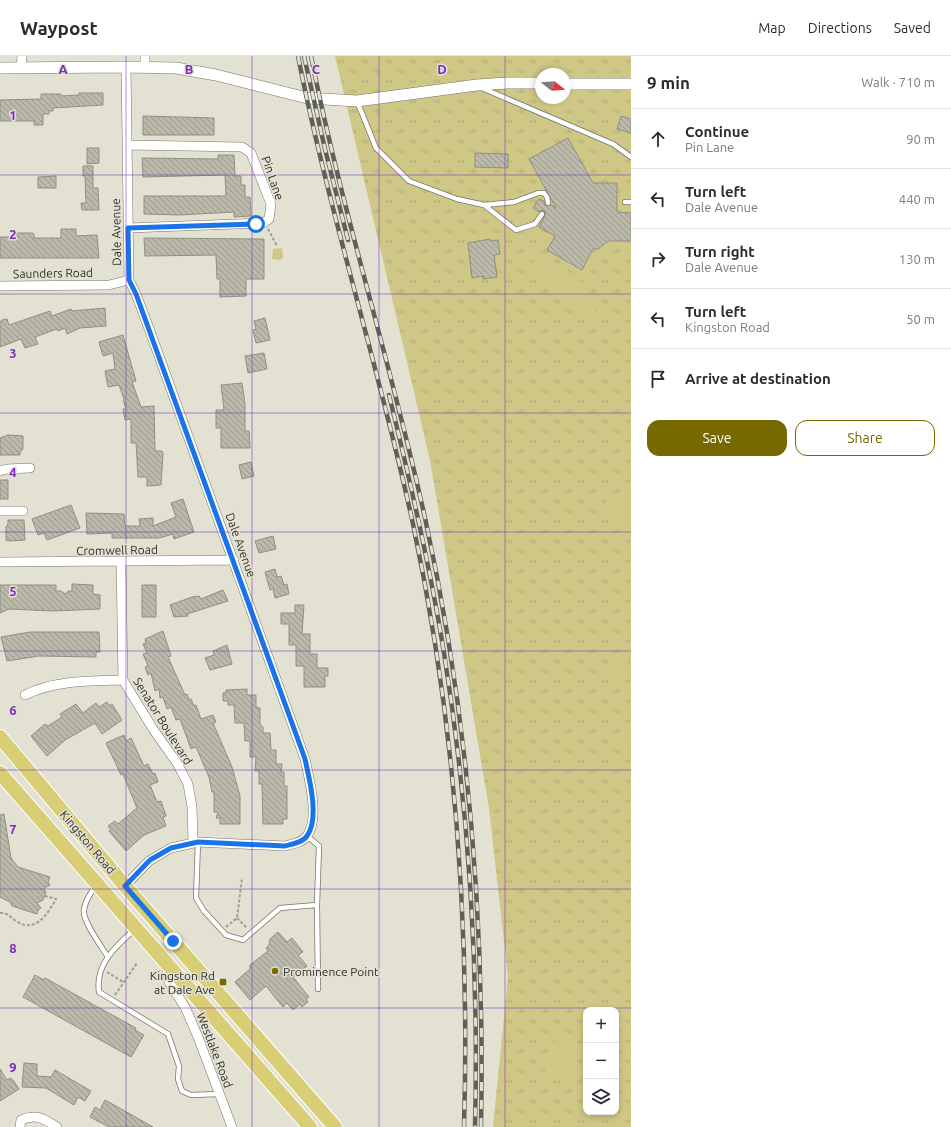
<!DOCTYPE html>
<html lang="en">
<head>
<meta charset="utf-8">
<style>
  :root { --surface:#fff; --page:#f7f7f7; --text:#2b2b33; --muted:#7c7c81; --line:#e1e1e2; --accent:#756900 }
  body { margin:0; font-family:Ubuntu,sans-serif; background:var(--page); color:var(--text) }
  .controls { position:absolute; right:12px; bottom:12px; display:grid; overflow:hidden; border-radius:8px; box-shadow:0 2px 6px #0003 }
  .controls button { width:36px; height:36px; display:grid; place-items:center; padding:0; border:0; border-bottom:1px solid var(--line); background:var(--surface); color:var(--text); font:20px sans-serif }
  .compass { position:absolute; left:535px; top:12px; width:36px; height:36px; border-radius:50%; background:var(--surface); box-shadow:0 2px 6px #0003; rotate:107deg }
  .stop { position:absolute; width:12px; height:12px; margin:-9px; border:3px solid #1a73e8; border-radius:50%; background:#fff }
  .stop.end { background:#1a73e8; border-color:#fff; box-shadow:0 1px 4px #0008 }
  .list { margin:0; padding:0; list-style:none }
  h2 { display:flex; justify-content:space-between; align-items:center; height:52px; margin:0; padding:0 16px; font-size:17px }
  h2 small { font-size:13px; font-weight:400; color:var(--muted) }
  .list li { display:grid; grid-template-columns:26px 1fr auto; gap:12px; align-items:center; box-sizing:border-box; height:60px; padding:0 16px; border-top:1px solid var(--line) }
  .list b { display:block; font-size:15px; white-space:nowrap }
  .list p { margin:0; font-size:13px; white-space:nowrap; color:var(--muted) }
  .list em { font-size:13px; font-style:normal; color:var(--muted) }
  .actions { display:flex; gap:8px; padding:12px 16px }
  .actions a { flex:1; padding:9px 0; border:1px solid var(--accent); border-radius:12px; text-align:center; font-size:14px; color:var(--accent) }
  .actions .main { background:var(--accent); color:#fff }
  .icon { flex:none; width:22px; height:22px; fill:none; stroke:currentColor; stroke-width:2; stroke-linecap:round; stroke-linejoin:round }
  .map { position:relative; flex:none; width:631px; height:1071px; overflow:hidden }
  header { display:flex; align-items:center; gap:24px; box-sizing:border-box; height:56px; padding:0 20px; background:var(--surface); border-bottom:1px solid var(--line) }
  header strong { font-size:19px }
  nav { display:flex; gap:22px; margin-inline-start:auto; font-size:14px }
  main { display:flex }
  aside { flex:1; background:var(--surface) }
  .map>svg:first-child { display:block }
  .grass { fill:url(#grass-tufts); fill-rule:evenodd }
  .forest { fill:url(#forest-crowns) }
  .park { fill:#cfc786 }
  .building { fill:url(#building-back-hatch); stroke:#908f81 }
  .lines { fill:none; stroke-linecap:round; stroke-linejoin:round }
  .service-casing { stroke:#767567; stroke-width:6 }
  .minor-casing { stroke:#767567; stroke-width:10 }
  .tertiary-casing { stroke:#767567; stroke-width:12 }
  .primary-casing { stroke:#fff; stroke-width:16 }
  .path { stroke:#9e9d91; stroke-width:2; stroke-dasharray:3 2; stroke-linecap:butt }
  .service { stroke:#fff; stroke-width:4.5 }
  .minor { stroke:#fff; stroke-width:9 }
  .tertiary { stroke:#fff; stroke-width:11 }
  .primary { stroke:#d9ce76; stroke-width:14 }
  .rail-casing { stroke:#606057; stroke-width:4.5 }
  .rail { stroke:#e3e1d2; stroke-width:3; stroke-dasharray:9; stroke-linecap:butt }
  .route { stroke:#1a73e8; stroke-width:5 }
  .grid { fill:none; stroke:#7b2cbf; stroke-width:1; stroke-opacity:0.55 }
  .poi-dot { fill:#756900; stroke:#e3e1d2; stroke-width:1.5 }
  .labels { text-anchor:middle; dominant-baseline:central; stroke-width:3; stroke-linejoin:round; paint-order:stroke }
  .street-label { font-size:12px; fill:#2f2f29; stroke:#e3e1d2 }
  .poi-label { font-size:12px; fill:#2f2f29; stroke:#e3e1d2; text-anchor:start }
  .grid-label { font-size:13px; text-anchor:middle; font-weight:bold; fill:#7b2cbf; stroke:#e3e1d2; stroke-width:3; stroke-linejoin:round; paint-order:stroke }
</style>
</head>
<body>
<header>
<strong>Waypost</strong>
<nav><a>Map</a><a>Directions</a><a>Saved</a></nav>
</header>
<main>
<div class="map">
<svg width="631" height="1071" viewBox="0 0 631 1071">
  <defs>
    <pattern id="grass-tufts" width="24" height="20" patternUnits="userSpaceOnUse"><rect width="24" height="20" fill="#cfc786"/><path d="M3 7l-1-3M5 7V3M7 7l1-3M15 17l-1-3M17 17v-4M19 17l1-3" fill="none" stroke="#b2ab74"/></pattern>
    <pattern id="forest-crowns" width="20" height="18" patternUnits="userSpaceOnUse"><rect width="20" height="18" fill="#cfc786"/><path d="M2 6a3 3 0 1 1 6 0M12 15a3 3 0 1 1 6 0" fill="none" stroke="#b2ab74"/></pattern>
    <pattern id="building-back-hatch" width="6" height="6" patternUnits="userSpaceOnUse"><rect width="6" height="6" fill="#bbb9aa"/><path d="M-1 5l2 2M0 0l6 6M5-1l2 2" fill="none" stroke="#98978a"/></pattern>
  </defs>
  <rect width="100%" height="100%" fill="#e3e1d2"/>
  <path class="grass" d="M335,0H631V1071H493L508,921L489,752L430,404ZM541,18H565V42H541ZM586,954H616V1056H586Z"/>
  <path class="forest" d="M631,76V106L618,85L620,79Z"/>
  <path class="park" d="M282,192L283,202L280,204L272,203L273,193Z
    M536,203C561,208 585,225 599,247L594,258L588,264L578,263L556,236L532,222L530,213Z
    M631,436V480C616,471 603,461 607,442L617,437Z
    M616,598L627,601L628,613L619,622L610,620L609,605Z
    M624,677L631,678V695L620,691L617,682Z
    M568,981L577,988L574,1012L568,1023L557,1025L546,1020C542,1004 547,993 558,982Z"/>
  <path class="building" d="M79,37H103V49L53,52V55H49V58H43V69H34V65H0V44L41,43V38H61V40L79,39Z
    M143,60L214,62V79H143Z
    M621,60L631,63V77L617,73Z
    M568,82L593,127H617V156L631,157V185H608L598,193H593L582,214L547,194L555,180L539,171L545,160V156L542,154L539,156L533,152L539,143L544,145L546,150L551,149L556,152L529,103Z
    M87,92H99V107L87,108Z
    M475,97L508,98V112L475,111Z
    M218,99H234L235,120H241V129H245V141H250L251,160L234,161V156L180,159L144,158V140H226L225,119L143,121L142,102L218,103Z
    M83,110H93V132H98L99,154H82L81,147H86L85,120H83Z
    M56,120V132H38V121Z
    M61,173H76V180L97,179L99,202H0V181H12V177H32L34,178V182H61Z
    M144,182L264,183V223H246V240L220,241V223H217L216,199L145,200Z
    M490,183V185L498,184L500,198L494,199L497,221L483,223V220L472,222L468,187Z
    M105,252L106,270L80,272L67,278L65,272L58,275L57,273L35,281L38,288L25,292L21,283L0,291V266L2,264L7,263L9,269L50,255L52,260L71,253L72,255Z
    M265,262L270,284L256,287L253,274L256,273L254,265Z
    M123,279L136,325L132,326L141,351L154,350L155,395H162L163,398L161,429L147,430V421H138L136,387H131V363L125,364L123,353H126L123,344L124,343L119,329L108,331L105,315L115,313L113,297L103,300L99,286Z
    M264,297L267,313L248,317L245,300Z
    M242,327L245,348V375H249L250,392H221V372H216V354H224L221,329Z
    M8,379L23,380V393L20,396V399H0V382Z
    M251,406L254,420L242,423L239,409Z
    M0,424H8V443H0Z
    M183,443L194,476L174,483L173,478L159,482H112V477L87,478L86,457L124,458L125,470H140L139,463L153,462V470L176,461L171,447Z
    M71,449L80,472L47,484L44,477L38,479L32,463Z
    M8,464H24L25,484L9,485L6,484V471L8,468Z
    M273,480L276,493L259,497L255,485Z
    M275,513L277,521L281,520L284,529L287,528L289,538L275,542L273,533L270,534L265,516Z
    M72,528L93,529V538L100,539V553L53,555L9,553L0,557V529H56V535H61L65,538L68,535H72Z
    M142,529H156V561H142Z
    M223,534L228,545L187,558L188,560L174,561L170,549L192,541L199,540L201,543Z
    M295,549H304L302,578H310V598H317V612H328V620H325V631H304V610H296V589H289V568H281V557H295Z
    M163,575L171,600L168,601L185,639L187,638L189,643H191L194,650L196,649L201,663L213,659L216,666L213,667L232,711L240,740V768H220V762H216L218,756H214V736H212L209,721L196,691L191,693L180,663L176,664L171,651L167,653L163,641L160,642L159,633L155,635L151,617L148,619L145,611L148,610L143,598L147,597L143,588L146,587L145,583Z
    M30,576H99L100,596H96V601L39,600L7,605L1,581Z
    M227,589L232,608L210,614L205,602L214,599L213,595Z
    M247,633V639H256V651L260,652V668L263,671V677H270L271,694H276V708H282L281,716H284V730H287V763H283V768H263L262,728H259V715H255L256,701H250V685H245L244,667H235L234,649H228V645H223V637H226V634Z
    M107,646L109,650L112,648L122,664L102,678L95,667L65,684L47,700L31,680L45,668L48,670L62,661L60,658L76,648L83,657L96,647L99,651Z
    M124,679L126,685L131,682L144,710L148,708L153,718L155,717L158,726L150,729L157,746L161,745L166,760L163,761L166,770L144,779L126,795L109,775L111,774L108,770L115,765L118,768L137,752L123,718L121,719L106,687Z
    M4,758L11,802L18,811L50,821L48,826L50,829L44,832L46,837L43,844L37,847L41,852L38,854L37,858L12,850L10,846L0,841V759Z
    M278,876L287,886L292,882L303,896L298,899L307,910L293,921L309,941L306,943L308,946L302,951L300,948L293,954L287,947L283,951L266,930L250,944L235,926L250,913V909L268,895L266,892L269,889L270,883Z
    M35,919L44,924L45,922L136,972L135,974L144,979L131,1001L23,941Z
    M24,1007L37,1008V1020L51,1021L55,1014L91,1035L85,1045L78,1041L74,1049L46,1032L22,1031Z
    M0,1013L7,1024L10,1022L13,1024L19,1033L0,1045Z
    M105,1044L116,1050L153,1071H109L90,1061L95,1051L100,1054Z"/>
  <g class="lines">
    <defs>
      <path id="service" d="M482,32L613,88L631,101
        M357,45L376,92L409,125L457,143L484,149L516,174L535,168L542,158
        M625,146H631
        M484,149L514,146L538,137H544L547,141L548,147
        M198,786L196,842L204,855L226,879L243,884L280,852L317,849L319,790L307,780
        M96,829C91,837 85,844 84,854C82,865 102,891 108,901
        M317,849L318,933
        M135,873C116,890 95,908 99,936L168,978L179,1010L178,1023L182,1035L191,1039L219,1038"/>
      <path id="minor" d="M145,11V0
        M21,12L22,0
        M127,89L242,91L251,97L271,148L269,163L263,167L128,172
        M0,230L109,229L129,224
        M0,415L7,413L30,412
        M0,455H23
        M0,506L234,504
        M121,506L123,624L153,673L177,707L188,728L192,751L193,786
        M25,639C54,624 91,625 123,624
        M125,830L149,805L171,792L198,786L285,790C292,788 302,787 307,780C320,762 309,722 305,703L151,278L136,238L129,224L126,11
        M166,908L169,926L185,951L198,981L232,1071
        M20,1071L21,1064C36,1057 44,1063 57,1071"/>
      <path id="tertiary" d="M0,12L126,11L176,12L216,19L307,42L357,45L477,29L507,27H541
        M565,28H631"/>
      <path id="primary" d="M0,681L125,830L335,1071
        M0,717L310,1071"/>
    </defs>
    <use href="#service" class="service-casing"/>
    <use href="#minor" class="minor-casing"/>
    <use href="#tertiary" class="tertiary-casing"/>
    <use href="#primary" class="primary-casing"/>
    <path class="path" d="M268,173L277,190
      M0,857C7,856 11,862 16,865C35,878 48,858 56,843L45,840
      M237,862L247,872
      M226,871L237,862L242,822
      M107,916L123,926
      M115,939L137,907"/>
    <use href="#service" class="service"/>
    <use href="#minor" class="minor"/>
    <use href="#tertiary" class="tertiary"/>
    <use href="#primary" class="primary"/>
    <defs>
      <path id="rail" d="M298,0C329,157 379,311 413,468C455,666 470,868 464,1071
        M304,0L325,93L348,184
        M311,0C342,156 391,307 425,462C469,663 485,866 481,1071
        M389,339C410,424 430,510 444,597C469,754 479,912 475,1071"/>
    </defs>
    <use href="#rail" class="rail-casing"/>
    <use href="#rail" class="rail"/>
  </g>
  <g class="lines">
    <path class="route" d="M173,885L125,830L150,804L171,792L198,786L285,790C292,788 302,787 307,780C320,762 309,722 305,703L136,238L129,224L128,172L256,168"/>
  </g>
  <path class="grid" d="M126,0V1071M252,0V1071M379,0V1071M505,0V1071M0,119H631M0,238H631M0,357H631M0,476H631M0,595H631M0,714H631M0,833H631M0,952H631"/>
  <g class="poi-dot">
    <circle cx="275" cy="915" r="4"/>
    <rect x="219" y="922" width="8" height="8" rx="2"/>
  </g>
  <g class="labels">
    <g class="street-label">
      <text transform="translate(273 122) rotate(71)">Pin Lane</text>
      <text transform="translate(116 176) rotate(-91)">Dale Avenue</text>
      <text transform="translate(53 217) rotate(-1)">Saunders Road</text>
      <text transform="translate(241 489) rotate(70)">Dale Avenue</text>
      <text transform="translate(117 494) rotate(-1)">Cromwell Road</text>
      <text transform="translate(163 665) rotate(58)">Senator Boulevard</text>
      <text transform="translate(88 786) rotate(50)">Kingston Road</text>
      <text transform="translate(215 994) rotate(69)">Westlake Road</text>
    </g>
    <g class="poi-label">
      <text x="283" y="915">Prominence Point</text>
      <text x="215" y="919" text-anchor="end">Kingston Rd<tspan x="215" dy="14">at Dale Ave</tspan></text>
    </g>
  </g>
  <g class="grid-label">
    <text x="63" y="18">A</text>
    <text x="189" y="18">B</text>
    <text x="316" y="18">C</text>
    <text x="442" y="18">D</text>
    <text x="13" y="64">1</text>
    <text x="13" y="183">2</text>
    <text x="13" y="302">3</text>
    <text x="13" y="421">4</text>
    <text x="13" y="540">5</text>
    <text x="13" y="659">6</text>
    <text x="13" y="778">7</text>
    <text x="13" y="897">8</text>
    <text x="13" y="1016">9</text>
  </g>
</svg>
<div class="controls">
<button>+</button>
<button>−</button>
<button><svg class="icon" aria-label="layers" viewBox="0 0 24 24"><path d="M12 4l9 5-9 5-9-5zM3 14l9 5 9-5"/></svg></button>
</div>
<svg class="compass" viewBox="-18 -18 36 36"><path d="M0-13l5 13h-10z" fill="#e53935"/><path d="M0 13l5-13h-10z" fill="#7c7c81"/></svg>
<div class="stop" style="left:256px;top:168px"></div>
<div class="stop end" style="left:173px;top:885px"></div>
</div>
<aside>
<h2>9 min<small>Walk · 710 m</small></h2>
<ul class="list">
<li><svg class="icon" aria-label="ahead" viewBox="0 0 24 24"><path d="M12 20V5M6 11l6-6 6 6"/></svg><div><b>Continue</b><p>Pin Lane</p></div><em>90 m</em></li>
<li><svg class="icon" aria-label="left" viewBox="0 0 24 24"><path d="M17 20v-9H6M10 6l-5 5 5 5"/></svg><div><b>Turn left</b><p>Dale Avenue</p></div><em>440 m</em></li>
<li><svg class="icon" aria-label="right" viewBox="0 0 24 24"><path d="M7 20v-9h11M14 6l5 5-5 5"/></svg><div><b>Turn right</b><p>Dale Avenue</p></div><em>130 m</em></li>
<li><svg class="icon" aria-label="left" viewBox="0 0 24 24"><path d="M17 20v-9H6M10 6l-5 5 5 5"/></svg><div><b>Turn left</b><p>Kingston Road</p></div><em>50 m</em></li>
<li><svg class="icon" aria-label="arrive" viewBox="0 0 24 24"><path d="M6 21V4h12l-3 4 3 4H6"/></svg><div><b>Arrive at destination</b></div></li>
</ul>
<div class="actions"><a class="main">Save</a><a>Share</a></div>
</aside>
</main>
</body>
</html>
